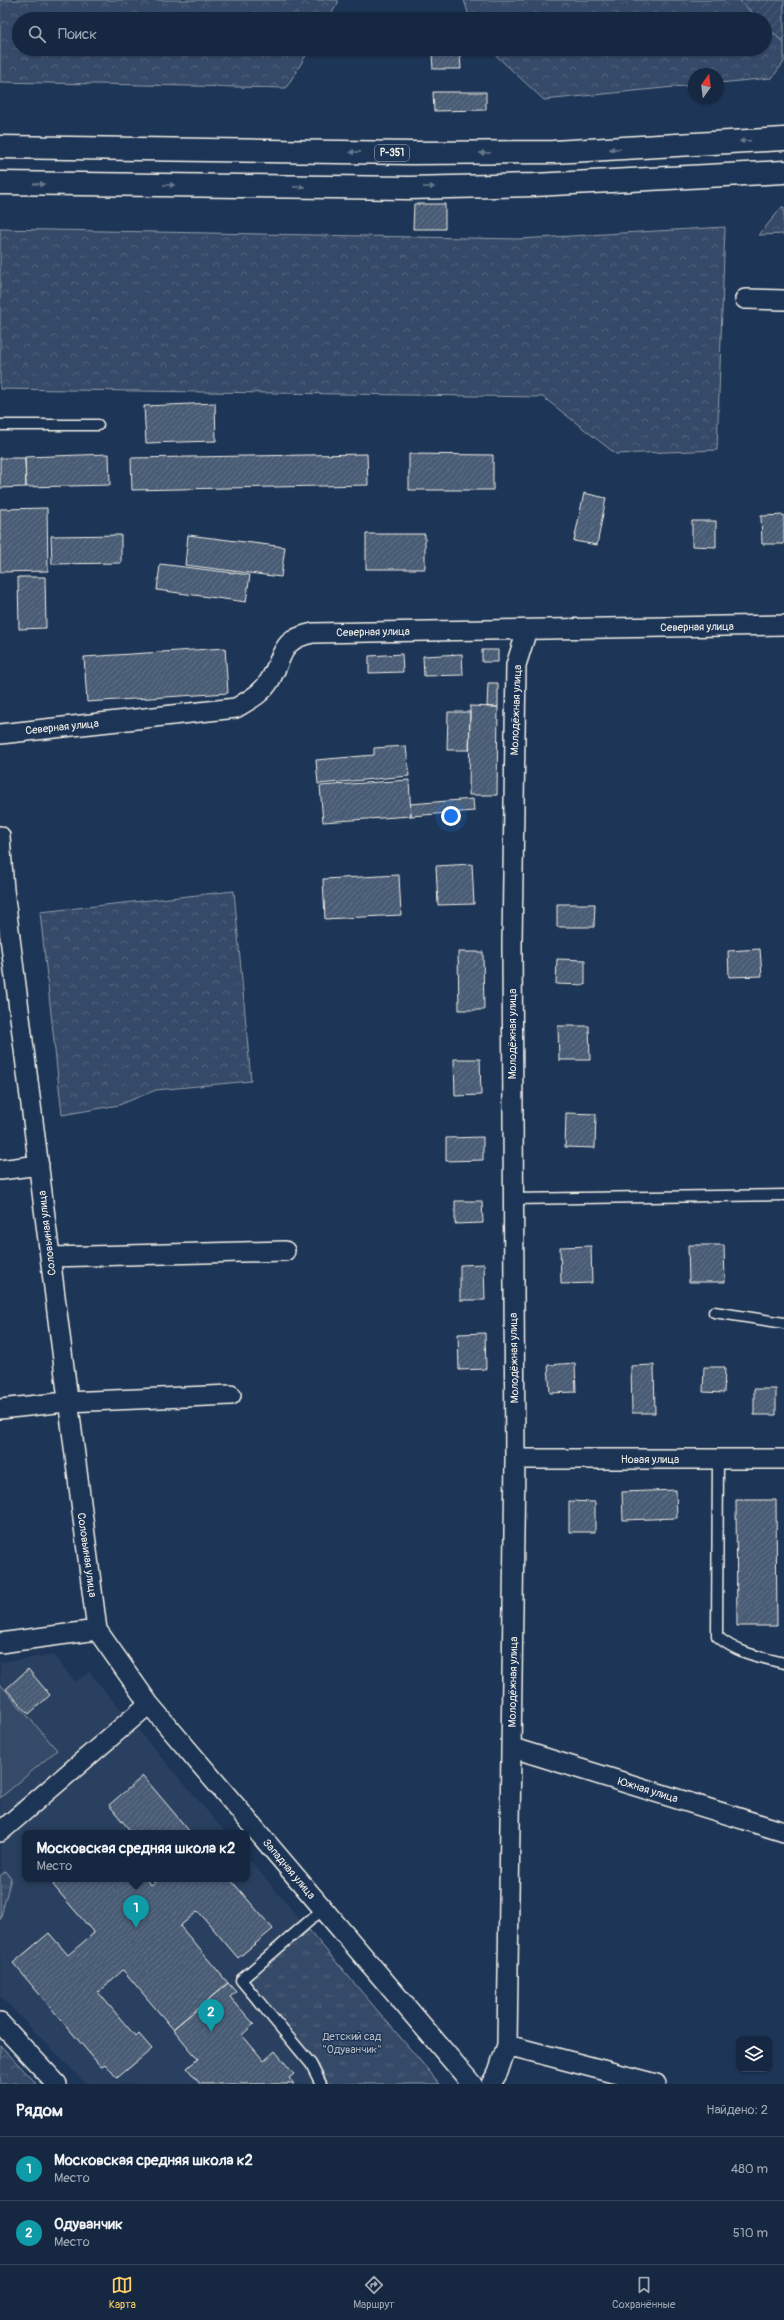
<!DOCTYPE html>
<html lang="ru">
<head>
<meta charset="utf-8">
<style>
  :root { --surface:#162841; --page:#1f3048; --text:#f1f3f6; --muted:#9ea6b1; --line:#35445a; --accent:#ffd166 }
  body { margin:0; font-family:Pangolin,sans-serif; background:var(--page); color:var(--text) }
  .controls { position:absolute; right:12px; bottom:12px; display:grid; overflow:hidden; border-radius:8px; box-shadow:0 1px 3px #0004 }
  .controls button { width:36px; height:36px; display:grid; place-items:center; padding:0; border:0; border-bottom:1px solid var(--line); background:var(--surface); color:var(--text); font:20px sans-serif }
  .compass { position:absolute; left:688px; top:68px; width:36px; height:36px; border-radius:50%; background:var(--surface); box-shadow:0 1px 3px #0004; rotate:14deg }
  .you { position:absolute; left:451px; top:816px; width:14px; height:14px; margin:-10px; border:3px solid #fff; border-radius:50%; background:#1a73e8; box-shadow:0 0 0 6px #1a73e833 }
  .badge { display:grid; place-items:center; width:26px; height:26px; border-radius:50%; background:var(--accent); color:#fff; font-size:13px; font-weight:700 }
  .pin { position:absolute; translate:-50% -33px; filter:drop-shadow(0 1px 2px #0008) }
  .pin::after { content:''; position:absolute; top:21px; width:14px; height:12px; background:inherit; clip-path:polygon(0 0,100% 0,50% 100%) }
  .popup { position:absolute; left:22px; top:1830px; width:228px; height:52px; box-sizing:border-box; display:grid; place-content:center; border-radius:8px; background:var(--surface); filter:drop-shadow(0 1px 3px #0005); font-size:13px; white-space:nowrap; color:var(--muted) }
  .popup b { font-size:15px; color:var(--text) }
  .popup::after { content:''; position:absolute; left:50%; top:100%; margin-left:-8px; border:8px solid transparent; border-top-color:var(--surface) }
  .list { margin:0; padding:0; list-style:none }
  h2 { display:flex; justify-content:space-between; align-items:center; height:52px; margin:0; padding:0 16px; font-size:17px }
  h2 small { font-size:13px; font-weight:400; color:var(--muted) }
  .list li { display:grid; grid-template-columns:26px 1fr auto; gap:12px; align-items:center; box-sizing:border-box; height:64px; padding:0 16px; border-top:1px solid var(--line) }
  .list b { display:block; font-size:15px; white-space:nowrap }
  .list p { margin:0; font-size:13px; white-space:nowrap; color:var(--muted) }
  .list em { font-size:13px; font-style:normal; color:var(--muted) }
  .icon { flex:none; width:22px; height:22px; fill:none; stroke:currentColor; stroke-width:2; stroke-linecap:round; stroke-linejoin:round }
  .map { position:relative; flex:none; width:784px; height:2084px; overflow:hidden }
  .search { position:absolute; background:var(--surface); box-shadow:0 1px 3px #0004; left:12px; right:12px; top:12px; height:44px; display:flex; align-items:center; gap:10px; box-sizing:border-box; padding:0 14px; border-radius:22px; color:var(--muted); font-size:15px }
  .sheet { height:180px; background:var(--surface) }
  nav { display:flex; justify-content:space-around; align-items:center; box-sizing:border-box; height:56px; border-top:1px solid var(--line); background:var(--surface); font-size:11px; color:var(--muted) }
  nav a { display:grid; justify-items:center; gap:2px }
  nav .on { color:var(--accent) }
  .map>svg:first-child { display:block }
  .built { fill:#2a4060 }
  .grass { fill:url(#grass-tufts); stroke:#949ea8 }
  .forest { fill:url(#forest-crowns); stroke:#949ea8 }
  .garden { fill:url(#garden-furrows); stroke:#949ea8 }
  .pitch { fill:#354a67; stroke:#949ea8 }
  .building { fill:url(#building-hatch); stroke:#f4f1e8 }
  .lines { fill:none; stroke-linecap:round; stroke-linejoin:round }
  .service-casing { stroke:#f4f1e8; stroke-width:13 }
  .minor-casing { stroke:#f4f1e8; stroke-width:22 }
  .trunk-casing { stroke:#f4f1e8; stroke-width:25 }
  .service { stroke:#1d3557; stroke-width:10 }
  .minor { stroke:#1d3557; stroke-width:19 }
  .trunk { stroke:#1d3557; stroke-width:22 }
  .oneway { fill:#68778a }
  .labels { text-anchor:middle; dominant-baseline:central; stroke-width:3; stroke-linejoin:round; paint-order:stroke }
  .shield { fill:#1d3557; stroke:#b4b9bc; stroke-width:1 }
  .shield-label { font-size:10px; font-weight:bold; fill:#f4f1e8 }
  .street-label { font-size:11px; fill:#f4f1e8; stroke:#1d3557 }
  .park-label { font-size:11px; fill:#bbbfc1; stroke:#1d3557 }
</style>
</head>
<body>
<div class="map">
<svg width="784" height="2084" viewBox="0 0 784 2084">
  <defs>
    <pattern id="grass-tufts" width="24" height="20" patternUnits="userSpaceOnUse"><rect width="24" height="20" fill="#354a67"/><path d="M3 7l-1-3M5 7V3M7 7l1-3M15 17l-1-3M17 17v-4M19 17l1-3" fill="none" stroke="#53657d"/></pattern>
    <pattern id="forest-crowns" width="20" height="18" patternUnits="userSpaceOnUse"><rect width="20" height="18" fill="#354a67"/><path d="M2 6a3 3 0 1 1 6 0M12 15a3 3 0 1 1 6 0" fill="none" stroke="#53657d"/></pattern>
    <pattern id="garden-furrows" width="10" height="10" patternUnits="userSpaceOnUse"><rect width="10" height="10" fill="#354a67"/><path d="M-1 1l2-2M0 10L10 0M9 11l2-2" fill="none" stroke="#53657d"/></pattern>
    <pattern id="building-hatch" width="6" height="6" patternUnits="userSpaceOnUse"><rect width="6" height="6" fill="#485b74"/><path d="M-1 1l2-2M0 6l6-6M5 7l2-2" fill="none" stroke="#637388"/></pattern>
  </defs>
  <rect width="100%" height="100%" fill="#1d3557"/>
  <filter id="ink" filterUnits="userSpaceOnUse"><feTurbulence type="fractalNoise" baseFrequency=".025" numOctaves="2"/><feDisplacementMap in="SourceGraphic" scale="8" xChannelSelector="R" yChannelSelector="G"/><feConvolveMatrix kernelMatrix="1 2 1 2 8 2 1 2 1" color-interpolation-filters="sRGB"/></filter>
  <g filter="url(#ink)">
    <path class="built" d="M54,1655L75,1682L89,1672L226,1833H25V1879H247V1857L440,2084H86L0,1996V1662Z"/>
    <path class="grass" d="M6,1871L11,1878L0,1920V1876Z
      M309,1930L440,2084H328L318,2064L247,1981Z"/>
    <path class="forest" d="M0,0H338V3L328,19H19V49H310L286,88L0,82Z
      M464,0H739L759,19H470Z
      M765,25L784,43V62L772,78L718,83V74H694V85L544,100L489,49H765Z
      M782,207H784V234L759,235Z
      M725,227L717,450L616,454L543,397L0,389V229L519,239Z
      M234,891L251,1081L156,1090L119,1105L62,1115L40,912Z
      M0,2045L37,2084H0Z"/>
    <path class="garden" d="M739,0H784V43L765,25V19H759Z"/>
    <path class="pitch" d="M0,1684L57,1750L0,1798Z"/>
    <path class="building" d="M432,55H460L461,69H433Z
      M433,92H486V110L434,111Z
      M414,204H445V229H413Z
      M215,403L216,441L146,443L144,406Z
      M109,454L110,485L26,487L25,457Z
      M367,454L368,485L132,490L131,458Z
      M409,454L493,455V490H409Z
      M0,458H25L26,487L0,488Z
      M584,493L606,498L597,545L574,541Z
      M47,508L48,571L0,572V509Z
      M784,515V544H762L761,516Z
      M692,521H716V547L692,546Z
      M366,534H425V569H366Z
      M121,535V563L52,564L51,536Z
      M188,535L285,547L281,577L185,565Z
      M160,564L250,575L246,602L157,590Z
      M18,577H45L46,628L19,629Z
      M225,648L228,693L87,702L84,657Z
      M482,650H498V662H482Z
      M402,654L403,672L369,673V656Z
      M462,654L463,675L424,676L423,656Z
      M488,683H498V707H487Z
      M470,706L498,707L497,795H469Z
      M448,712H470L469,750H447Z
      M406,746L409,776L318,784L316,760L374,755V748Z
      M409,780L411,816L323,822L320,786Z
      M473,799L474,811L411,816L410,804Z
      M472,864L474,904L438,905L436,866Z
      M399,875L401,915L325,919L323,879Z
      M557,904H595L594,927H557Z
      M760,949L762,976L729,977L728,951Z
      M458,952H483L484,1010H459Z
      M557,959L585,960V985L556,984Z
      M558,1026H589L590,1060H559Z
      M454,1059H480L481,1095L455,1096Z
      M566,1113L596,1114L595,1148L565,1147Z
      M483,1137V1160L446,1161V1138Z
      M455,1201H482L483,1223L455,1224Z
      M688,1245H724L725,1282H689Z
      M591,1246L592,1283L561,1284L560,1247Z
      M484,1264L485,1300H460V1265Z
      M485,1333L486,1369L459,1370L458,1334Z
      M575,1363L576,1392L550,1393L548,1365Z
      M654,1365L655,1413H632L631,1366Z
      M704,1367H725L724,1393L703,1392Z
      M754,1389H776V1415H754Z
      M676,1490L677,1518L623,1520L622,1492Z
      M736,1500H776L777,1626H737Z
      M569,1501L595,1502V1532H569Z
      M28,1669L50,1695L29,1714L6,1689Z
      M143,1776L191,1833H132L109,1805Z
      M60,1879H146L151,1885L159,1879H230L273,1929L238,1958L198,1911L180,1926L228,1983L173,2029L123,1970L98,1992L136,2037L139,2034L152,2049L117,2078L105,2064L101,2067L13,1963L49,1933L68,1955L94,1933L53,1885Z
      M228,1983L236,1992L230,1997L254,2024L242,2035L264,2061L275,2051L294,2074L289,2078L294,2084H200L187,2068L198,2059L173,2029Z"/>
    <g class="lines">
      <defs>
        <path id="service" d="M0,425H98
          M512,1199L784,1195
          M714,1312L784,1323
          M718,1459L717,1636C736,1653 760,1657 784,1663
          M321,2084L311,2064L241,1980L323,1909"/>
        <path id="minor" d="M745,299L784,300
          M0,734L236,708C249,700 262,694 270,680C285,654 279,640 313,633L784,625
          M0,836L4,890L97,1630L149,1704L472,2084
          M0,1170L39,1165
          M50,1257L285,1251
          M0,1409L66,1402L231,1395
          M515,1459H784
          M0,1643L97,1630
          M513,1748L784,1832
          M0,1832L149,1704
          M0,2023L57,2084
          M507,2045L656,2084
          M491,2084L498,2072L507,2045L515,1459L512,944L516,665L527,630"/>
        <path id="trunk" d="M0,147L411,153L553,152L784,139
          M0,183L409,188L534,185L784,172"/>
      </defs>
      <use href="#service" class="service-casing"/>
      <use href="#minor" class="minor-casing"/>
      <use href="#trunk" class="trunk-casing"/>
      <use href="#service" class="service"/>
      <use href="#minor" class="minor"/>
      <use href="#trunk" class="trunk"/>
    </g>
    <defs><path id="oneway-solid" d="M-6-.8H1V-3.2L6.5 0L1 3.2V.8H-6Z"/></defs>
    <g class="oneway">
      <use href="#oneway-solid" transform="translate(745 141) rotate(176)"/>
      <use href="#oneway-solid" transform="translate(615 149) rotate(177)"/>
      <use href="#oneway-solid" transform="translate(355 152) rotate(-179)"/>
      <use href="#oneway-solid" transform="translate(485 153) rotate(180)"/>
      <use href="#oneway-solid" transform="translate(39 184) rotate(1)"/>
      <use href="#oneway-solid" transform="translate(169 185) rotate(1)"/>
      <use href="#oneway-solid" transform="translate(299 187) rotate(1)"/>
      <use href="#oneway-solid" transform="translate(429 187) rotate(-1)"/>
    </g>
  </g>
  <g class="labels">
    <rect class="shield" x="375" y="145" width="34" height="16" rx="3"/>
    <g class="shield-label">
      <text x="392" y="153">Р-351</text>
    </g>
    <g class="street-label">
      <text transform="translate(697 627) rotate(-1)">Северная улица</text>
      <text transform="translate(373 632) rotate(-1)">Северная улица</text>
      <text transform="translate(516 710) rotate(-88)">Молодёжная улица</text>
      <text transform="translate(62 727) rotate(-6)">Северная улица</text>
      <text transform="translate(512 1034) rotate(-90)">Молодёжная улица</text>
      <text transform="translate(47 1233) rotate(-97)">Соловьиная улица</text>
      <text transform="translate(514 1358) rotate(-91)">Молодёжная улица</text>
      <text x="650" y="1459">Новая улица</text>
      <text transform="translate(87 1555) rotate(82)">Соловьиная улица</text>
      <text transform="translate(513 1682) rotate(-89)">Молодёжная улица</text>
      <text transform="translate(648 1790) rotate(17)">Южная улица</text>
      <text transform="translate(289 1869) rotate(50)">Западная улица</text>
    </g>
    <g class="park-label">
      <text x="352" y="2036">Детский сад<tspan x="352" dy="13">"Одуванчик"</tspan></text>
    </g>
  </g>
</svg>
<div class="controls">
<button><svg class="icon" aria-label="layers" viewBox="0 0 24 24"><path d="M12 4l9 5-9 5-9-5zM3 14l9 5 9-5"/></svg></button>
</div>
<svg class="compass" viewBox="-18 -18 36 36"><path d="M0-13l5 13h-10z" fill="#e53935"/><path d="M0 13l5-13h-10z" fill="#9ea6b1"/></svg>
<div class="you"></div>
<div class="pin badge" style="left:136px;top:1928px;background:#0f9aa8">1</div>
<div class="popup"><b>Московская средняя школа к2</b>Место</div>
<div class="pin badge" style="left:211px;top:2032px;background:#0f9aa8">2</div>
<div class="search"><svg class="icon" aria-label="search" viewBox="0 0 24 24"><circle cx="10" cy="10" r="6"/><path d="M15 15l6 6"/></svg>Поиск</div>
</div>
<section class="sheet">
<h2>Рядом<small>Найдено: 2</small></h2>
<ul class="list">
<li><span class="badge" style="background:#0f9aa8">1</span><div><b>Московская средняя школа к2</b><p>Место</p></div><em>480 m</em></li>
<li><span class="badge" style="background:#0f9aa8">2</span><div><b>Одуванчик</b><p>Место</p></div><em>510 m</em></li>
</ul>
</section>
<nav>
<a class="on"><svg class="icon" aria-label="map" viewBox="0 0 24 24"><path d="M3 6l6-2 6 2 6-2v14l-6 2-6-2-6 2zM9 4v14M15 6v14"/></svg>Карта</a>
<a><svg class="icon" aria-label="directions" viewBox="0 0 24 24"><path d="M12 3l9 9-9 9-9-9zM9 14v-3h6M13 9l2 2-2 2"/></svg>Маршрут</a>
<a><svg class="icon" aria-label="saved" viewBox="0 0 24 24"><path d="M7 4h10v16l-5-4-5 4z"/></svg>Сохранённые</a>
</nav>
</body>
</html>
